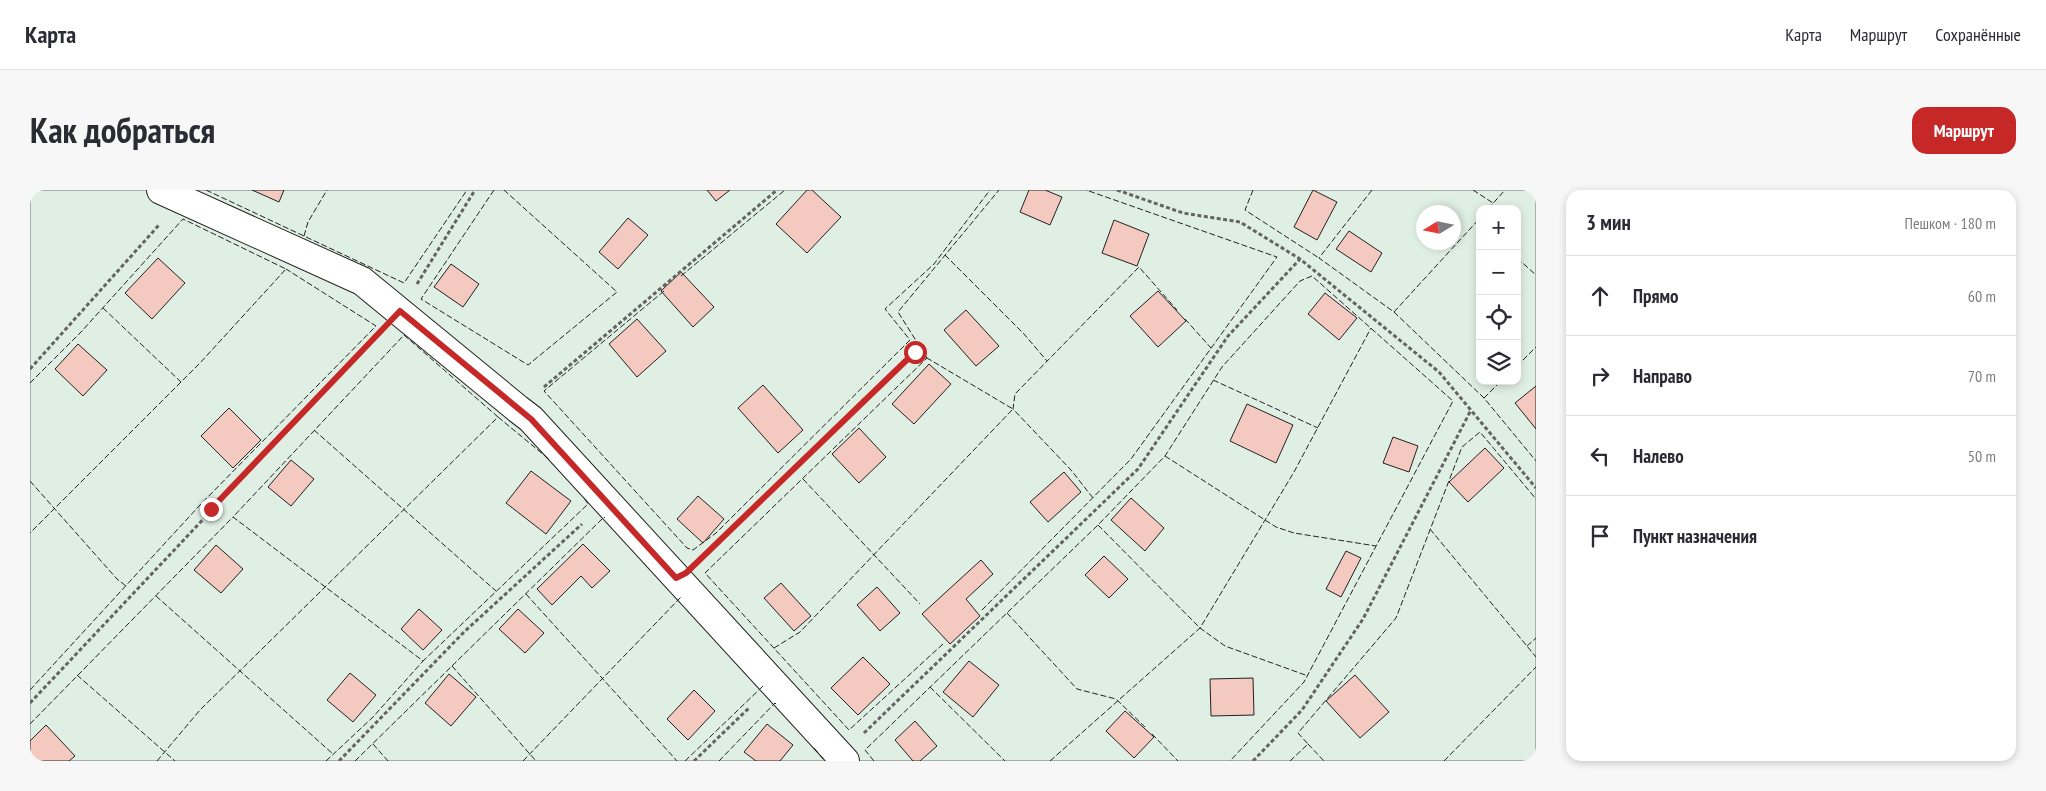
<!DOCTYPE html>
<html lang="ru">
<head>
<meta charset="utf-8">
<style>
  :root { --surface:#fff; --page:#f7f7f7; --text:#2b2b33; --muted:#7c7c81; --line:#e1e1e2; --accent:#c62828 }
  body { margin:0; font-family:"PT Sans Narrow",sans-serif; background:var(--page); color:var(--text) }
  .controls { position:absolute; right:15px; top:15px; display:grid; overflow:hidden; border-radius:10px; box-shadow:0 2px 8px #0003 }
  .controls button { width:45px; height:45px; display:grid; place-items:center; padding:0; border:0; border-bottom:1px solid var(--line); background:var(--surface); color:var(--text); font:25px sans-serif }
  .compass { position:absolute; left:1386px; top:15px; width:45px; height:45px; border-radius:50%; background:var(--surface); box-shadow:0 2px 8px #0003; rotate:260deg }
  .stop { position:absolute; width:15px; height:15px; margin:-11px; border:4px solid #c62828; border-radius:50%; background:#fff }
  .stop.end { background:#c62828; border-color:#fff; box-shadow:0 1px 5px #0008 }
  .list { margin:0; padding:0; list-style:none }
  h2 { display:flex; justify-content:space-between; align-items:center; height:65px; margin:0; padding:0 20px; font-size:21px }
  h2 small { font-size:16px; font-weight:400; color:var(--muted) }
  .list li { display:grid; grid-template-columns:32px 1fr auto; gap:15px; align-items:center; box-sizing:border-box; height:80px; padding:0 20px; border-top:1px solid var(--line) }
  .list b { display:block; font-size:19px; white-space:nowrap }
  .list em { font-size:16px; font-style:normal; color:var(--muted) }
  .icon { flex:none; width:28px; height:28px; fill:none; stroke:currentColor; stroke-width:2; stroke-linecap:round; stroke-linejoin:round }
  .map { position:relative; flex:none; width:1506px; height:571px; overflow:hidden; border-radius:15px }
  header { display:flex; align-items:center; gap:30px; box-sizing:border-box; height:70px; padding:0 25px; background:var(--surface); border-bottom:1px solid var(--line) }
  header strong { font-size:24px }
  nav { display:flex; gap:28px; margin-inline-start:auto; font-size:18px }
  .intro { display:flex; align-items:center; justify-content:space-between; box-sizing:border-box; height:120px; padding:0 30px }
  h1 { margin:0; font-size:35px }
  .button { padding:12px 22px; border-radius:15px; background:var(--accent); color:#fff; font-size:18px; font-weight:700 }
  main { display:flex; gap:30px; padding:0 30px }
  aside { flex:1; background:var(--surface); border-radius:15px; box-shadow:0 2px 8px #0003 }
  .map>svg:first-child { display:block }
  .green { fill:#e0efe3; stroke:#6f6f6f; fill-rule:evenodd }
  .building { fill:#f3c9c0; stroke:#222 }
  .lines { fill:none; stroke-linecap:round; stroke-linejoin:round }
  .minor-casing { stroke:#222; stroke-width:30 }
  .path { stroke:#646464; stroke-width:3; stroke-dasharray:4 2.5; stroke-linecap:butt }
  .minor { stroke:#fff; stroke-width:28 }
  .fence { stroke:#222; stroke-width:1; stroke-dasharray:6 2.5; stroke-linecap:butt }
  .route { stroke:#c62828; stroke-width:6 }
</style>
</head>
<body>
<header>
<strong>Карта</strong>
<nav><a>Карта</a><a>Маршрут</a><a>Сохранённые</a></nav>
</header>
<div class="intro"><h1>Как добраться</h1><a class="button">Маршрут</a></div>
<main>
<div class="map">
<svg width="1506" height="571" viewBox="0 0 1506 571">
  <rect width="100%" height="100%" fill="#fff"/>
  <path class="green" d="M0,0H1506V571H0ZM1450,19H1487V191H1450ZM1394,22H1424V52H1394Z"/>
  <path class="building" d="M222,0H254L249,12Z
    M677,0H700L686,11Z
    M777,0H782L811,27L777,63L746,34Z
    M999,0H1015L1032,7L1020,35L990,22Z
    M1283,0L1307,12L1287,50L1264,37Z
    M598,28L618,45L588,79L569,62Z
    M1084,30L1119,44L1107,76L1072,63Z
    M1319,41L1352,63L1341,82L1306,59Z
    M128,68L155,93L122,129L95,103Z
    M421,74L449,94L433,117L404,97Z
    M651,82L684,117L663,137L631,101Z
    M1128,101L1156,131L1128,157L1100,126Z
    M1295,103L1327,128L1309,150L1278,124Z
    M936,120L969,156L946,176L914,140Z
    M607,129L636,161L607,187L579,154Z
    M48,154L77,180L53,206L25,179Z
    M899,174L921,194L884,234L862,214Z
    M733,195L773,240L748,263L708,218Z
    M1506,196V239L1485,213Z
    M1217,214L1263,235L1246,273L1200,251Z
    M199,218L231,250L203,278L171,246Z
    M829,238L856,267L829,293L802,264Z
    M1363,247L1388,256L1379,282L1353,273Z
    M1455,258L1474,278L1438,312L1419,292Z
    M261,270L284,289L261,316L238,297Z
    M501,281L541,311L516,344L476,313Z
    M1034,282L1051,302L1018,332L1000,312Z
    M668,306L694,329L673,353L647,329Z
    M1101,308L1134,338L1115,361L1081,330Z
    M553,354L580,381L562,398L551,386L522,415L507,399Z
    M186,355L213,379L191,403L164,380Z
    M1316,361L1331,368L1311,407L1296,399Z
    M1074,366L1098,389L1079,408L1055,385Z
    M951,370L963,384L936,409L950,426L920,454L892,424Z
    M751,393L781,426L764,441L734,408Z
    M847,397L870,423L850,441L827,415Z
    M389,419L412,440L393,460L371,439Z
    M488,419L514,443L495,463L469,439Z
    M833,467L860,494L828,525L801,498Z
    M939,471L969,495L943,527L913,502Z
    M320,483L346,505L323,532L297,510Z
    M419,484L446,507L421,536L395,513Z
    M1325,485L1359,522L1330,548L1296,511Z
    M1223,488L1224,525L1181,526L1180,489Z
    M664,500L685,521L658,550L637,529Z
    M1095,521L1124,547L1104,568L1076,541Z
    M885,531L907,556L890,571H883L865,550Z
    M737,534L763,555L750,571H726L714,562Z
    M16,535L45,566L39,571H0V551Z"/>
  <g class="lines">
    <defs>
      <path id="minor" d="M131,0L332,91L488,219L501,229L815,571"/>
    </defs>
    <use href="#minor" class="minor-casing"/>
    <path class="path" d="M1087,0L1153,23L1210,32L1270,69L1409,182L1506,298
      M387,94L445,0
      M0,179L129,35
      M514,197L747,0
      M672,367L885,162
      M0,513L346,146
      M834,543L1108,279L1198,146L1270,69
      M309,571L434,442L552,334
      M664,571L720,517
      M1223,571L1272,520L1333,429L1441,220"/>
    <use href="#minor" class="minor"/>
    <path class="fence" d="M176,0L374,93L437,0
      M464,0L391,109L498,175L587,102L474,0
      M1223,0L1215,20L1289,68
      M1342,0L1289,68L1364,122L1450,28
      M1443,0L1463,13
      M1458,19L1475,0
      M274,46L278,32L297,0
      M915,65L994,144L1017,171
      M1487,68L1506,85
      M651,86L755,0
      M634,101L514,201L657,358L663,360L686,343L880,150L855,119L904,74L960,0
      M73,118L151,192
      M1364,122L1454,208L1506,271
      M1155,129L1181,158
      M1487,176L1506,157
      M1183,190L1288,238
      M0,193L51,142L153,29L256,79L170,173L0,343
      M1454,208L1471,191
      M468,227L520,270
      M284,240L466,401
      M1135,266L1246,337L1264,343L1346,356
      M773,289L890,414
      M0,291L87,389L96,396
      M1063,308L1041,280L983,219L985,204L1109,77L1147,120
      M1068,335L1170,438L1195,456L1278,486
      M1400,339L1506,467
      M496,404L647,571
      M126,406L303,564
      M952,420L1101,269L1247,67L1056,0
      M977,423L1047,499L1086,509L1115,537
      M913,454L819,540L675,383L897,168L868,122L969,0
      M1497,456L1506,448
      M744,458L770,442L983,219L897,168
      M422,476L506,571
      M47,485L145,571
      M900,497L975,571
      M0,500L170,315L346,136L256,79
      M0,534L203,327
      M1122,544L1148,571
      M343,554L358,571
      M1278,554L1294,571
      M784,558L795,571
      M127,571L170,520L468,227L374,145L203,327L393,471L558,314L553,306
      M296,571L343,527L393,471
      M325,571L574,327L575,328
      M493,571L651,407
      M655,571L733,496
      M689,571L745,513L746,514
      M844,571L835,560L1068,335L1135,266L1192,177L1270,91L1282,86L1423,211L1274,492L1200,571
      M1020,571L1170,438L1264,282L1341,138
      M1260,571L1278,554L1268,543L1366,428L1432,257L1450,242L1506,309
      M1414,571L1506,477"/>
  </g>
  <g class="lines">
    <path class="route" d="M181,319L370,121L501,229L646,388L656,383L885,162"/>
  </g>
</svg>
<div class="controls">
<button>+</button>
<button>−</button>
<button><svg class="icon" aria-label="locate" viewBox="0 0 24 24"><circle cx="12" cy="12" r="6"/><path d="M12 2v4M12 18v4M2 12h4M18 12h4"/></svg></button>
<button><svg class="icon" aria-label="layers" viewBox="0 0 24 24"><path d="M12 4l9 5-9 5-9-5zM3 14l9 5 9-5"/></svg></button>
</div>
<svg class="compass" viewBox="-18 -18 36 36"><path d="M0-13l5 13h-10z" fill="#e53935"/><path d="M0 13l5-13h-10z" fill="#7c7c81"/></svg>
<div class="stop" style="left:885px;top:162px"></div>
<div class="stop end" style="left:181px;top:319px"></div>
</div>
<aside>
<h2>3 мин<small>Пешком · 180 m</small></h2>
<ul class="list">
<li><svg class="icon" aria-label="ahead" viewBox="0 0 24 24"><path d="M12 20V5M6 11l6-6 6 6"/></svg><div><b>Прямо</b></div><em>60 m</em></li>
<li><svg class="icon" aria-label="right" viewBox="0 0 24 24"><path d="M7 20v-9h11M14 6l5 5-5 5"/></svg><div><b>Направо</b></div><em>70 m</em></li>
<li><svg class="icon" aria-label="left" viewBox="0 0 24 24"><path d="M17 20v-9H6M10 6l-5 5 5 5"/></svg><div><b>Налево</b></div><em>50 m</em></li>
<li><svg class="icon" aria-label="arrive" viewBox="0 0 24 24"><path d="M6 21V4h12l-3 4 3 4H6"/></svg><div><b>Пункт назначения</b></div></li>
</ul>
</aside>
</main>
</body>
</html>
